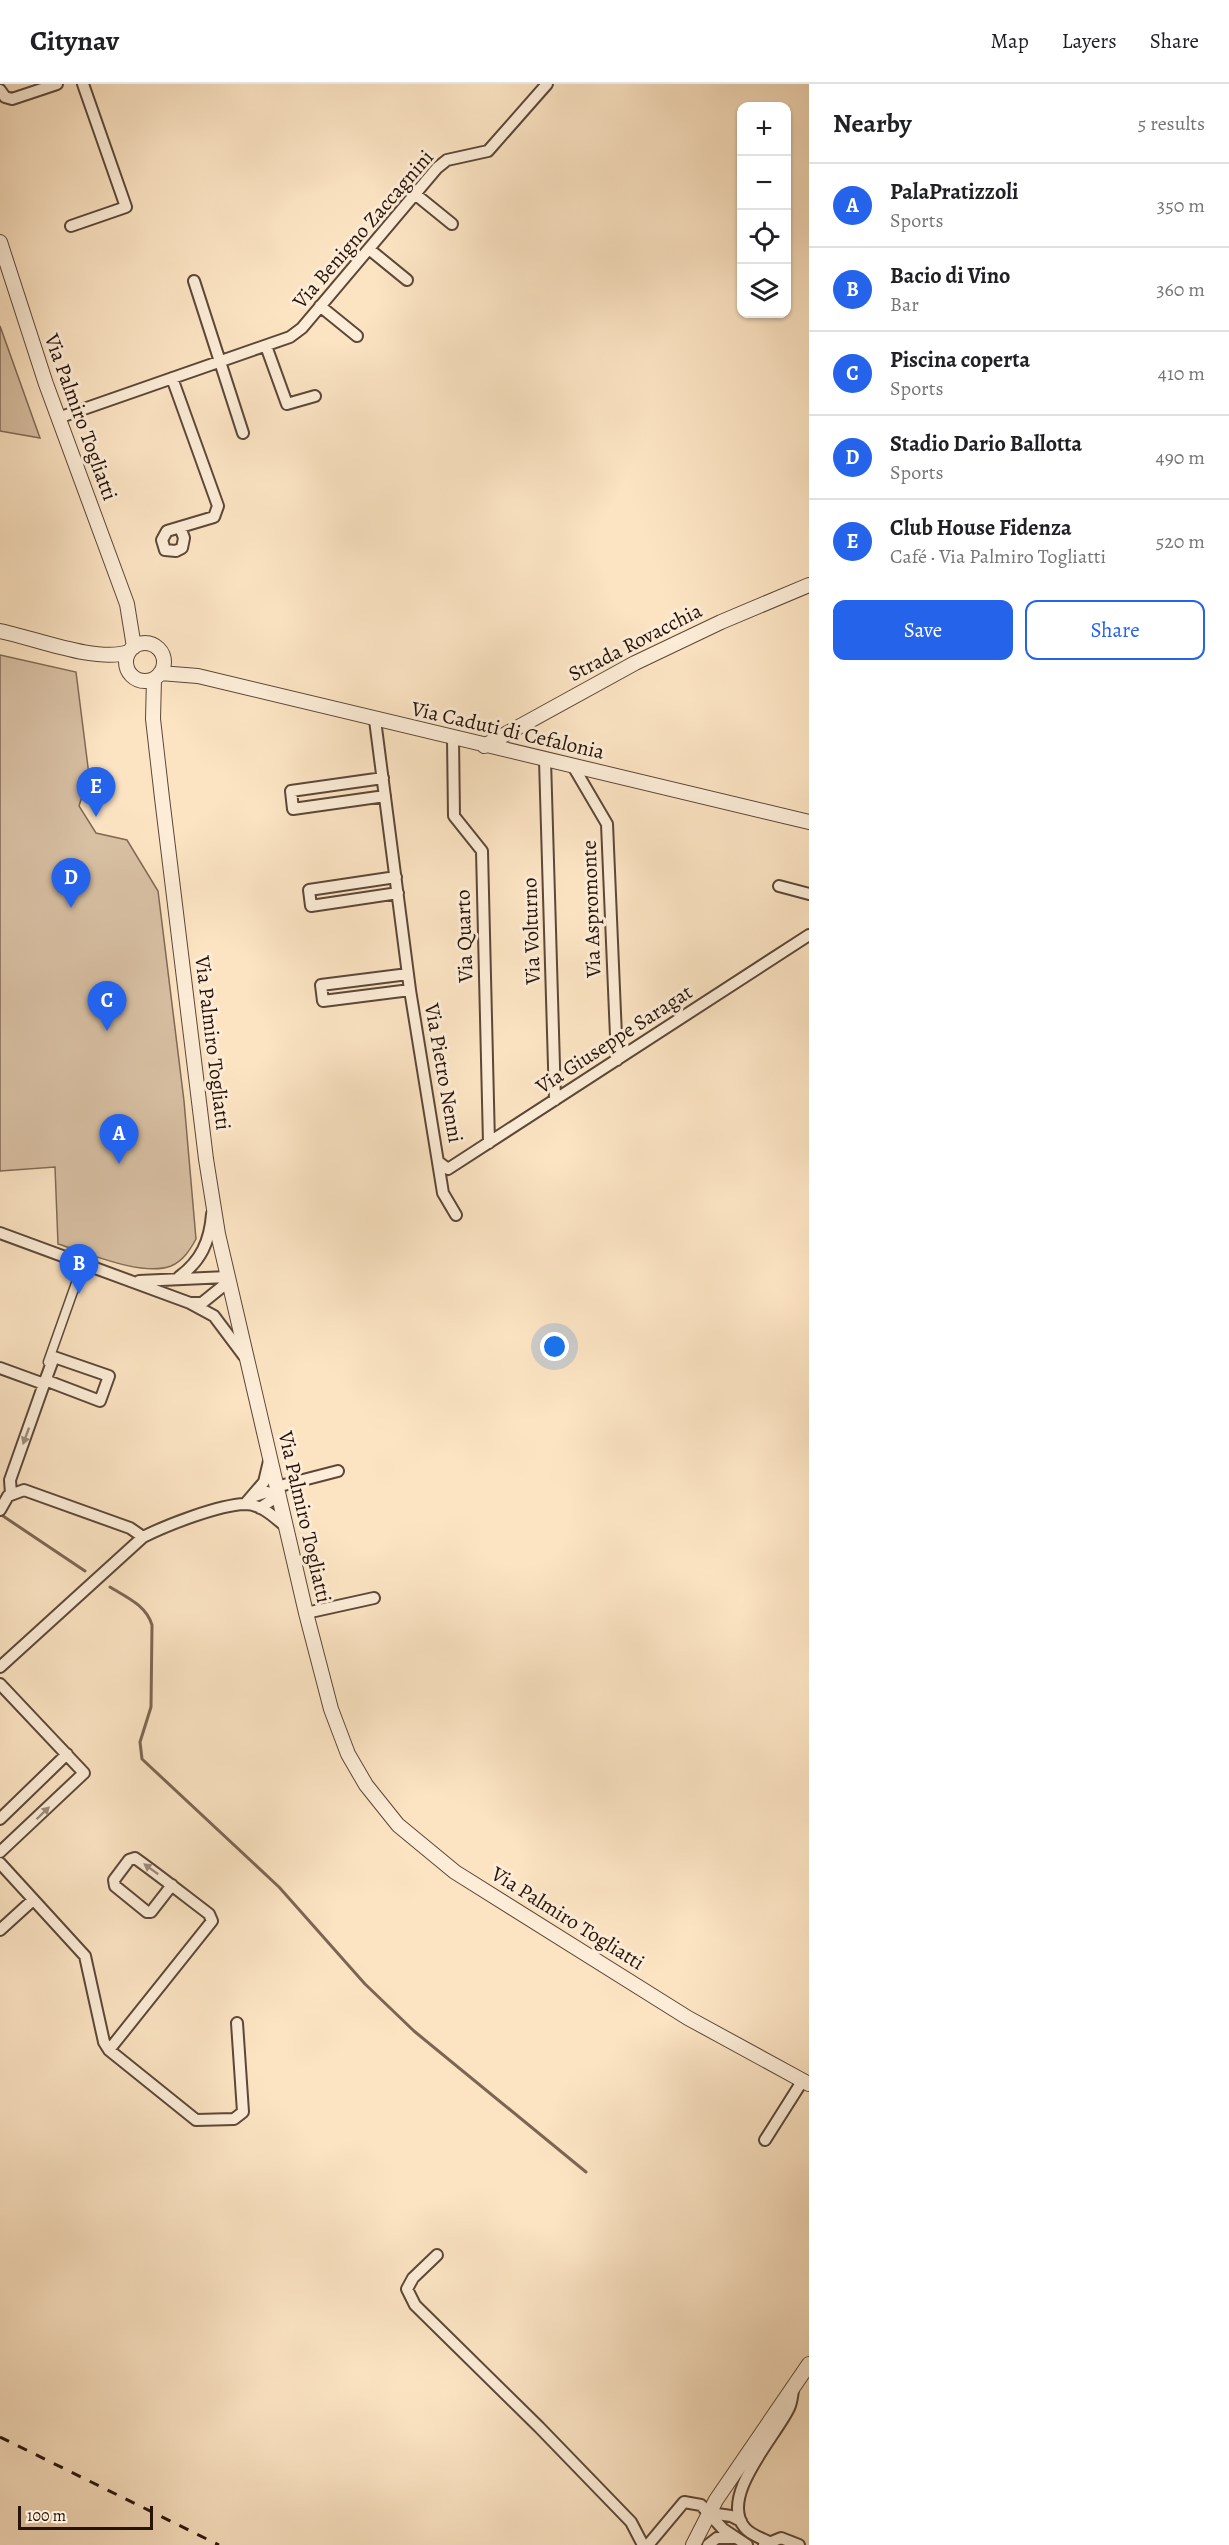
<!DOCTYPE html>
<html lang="en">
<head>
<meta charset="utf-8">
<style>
  :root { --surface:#fff; --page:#f6f6f6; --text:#202124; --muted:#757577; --line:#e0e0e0; --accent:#2563eb }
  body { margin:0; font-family:Alegreya,serif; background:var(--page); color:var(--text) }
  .controls { position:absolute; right:18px; top:18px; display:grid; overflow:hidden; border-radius:12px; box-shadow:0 2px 4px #0004 }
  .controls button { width:54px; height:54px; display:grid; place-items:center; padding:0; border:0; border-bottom:2px solid var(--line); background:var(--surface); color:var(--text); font:30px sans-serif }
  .scale { position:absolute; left:18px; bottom:15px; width:135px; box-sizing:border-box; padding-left:6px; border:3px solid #271309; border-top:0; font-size:16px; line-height:21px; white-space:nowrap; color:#271309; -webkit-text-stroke:4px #fdedd8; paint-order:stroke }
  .you { position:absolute; left:555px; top:1263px; width:21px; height:21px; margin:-15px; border:4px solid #fff; border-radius:50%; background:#1a73e8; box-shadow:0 0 0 9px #1a73e833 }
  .badge { display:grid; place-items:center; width:39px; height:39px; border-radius:50%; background:var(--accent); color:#fff; font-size:20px; font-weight:700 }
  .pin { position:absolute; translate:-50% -50px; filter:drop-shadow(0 2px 3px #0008) }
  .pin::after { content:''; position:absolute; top:32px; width:21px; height:18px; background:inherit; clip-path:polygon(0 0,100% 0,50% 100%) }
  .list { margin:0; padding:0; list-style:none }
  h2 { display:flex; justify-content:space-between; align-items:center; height:78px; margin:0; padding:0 24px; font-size:26px }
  h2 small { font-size:20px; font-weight:400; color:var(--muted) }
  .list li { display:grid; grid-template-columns:39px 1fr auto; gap:18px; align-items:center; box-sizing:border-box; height:84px; padding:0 24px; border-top:2px solid var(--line) }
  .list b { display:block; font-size:22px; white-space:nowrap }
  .list p { margin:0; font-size:20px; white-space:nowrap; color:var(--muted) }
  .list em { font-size:20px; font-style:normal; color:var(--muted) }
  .actions { display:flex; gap:12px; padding:18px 24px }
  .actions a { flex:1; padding:14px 0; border:2px solid var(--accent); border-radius:12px; text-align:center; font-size:21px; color:var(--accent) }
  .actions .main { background:var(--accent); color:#fff }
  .icon { flex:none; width:33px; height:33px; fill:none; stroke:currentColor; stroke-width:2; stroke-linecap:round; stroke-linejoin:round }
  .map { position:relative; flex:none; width:809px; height:2461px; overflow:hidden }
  header { display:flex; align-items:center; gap:36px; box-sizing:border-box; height:84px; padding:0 30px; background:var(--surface); border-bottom:2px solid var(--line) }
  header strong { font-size:28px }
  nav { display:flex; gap:33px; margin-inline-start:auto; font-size:21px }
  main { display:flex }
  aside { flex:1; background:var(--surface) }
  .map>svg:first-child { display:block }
  .green { fill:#d8c0a3; stroke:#806a56; stroke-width:1.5 }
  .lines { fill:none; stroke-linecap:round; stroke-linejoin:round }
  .stream { stroke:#7c6653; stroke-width:3 }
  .pedestrian-casing { stroke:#5c4738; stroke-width:11 }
  .minor-casing { stroke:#5c4738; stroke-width:14 }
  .tertiary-casing { stroke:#5c4738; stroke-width:16 }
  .pedestrian { stroke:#fdedd8; stroke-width:8 }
  .minor { stroke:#fdedd8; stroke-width:10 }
  .tertiary { stroke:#fdedd8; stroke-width:14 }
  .rail { stroke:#271309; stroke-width:3; stroke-dasharray:10 10; stroke-linecap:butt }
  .oneway { fill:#9d8b7b }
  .labels { text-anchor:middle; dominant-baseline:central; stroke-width:6; stroke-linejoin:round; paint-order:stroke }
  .street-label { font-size:21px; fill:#271309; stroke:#fdedd8 }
</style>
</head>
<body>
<header>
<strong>Citynav</strong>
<nav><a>Map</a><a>Layers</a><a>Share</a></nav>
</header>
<main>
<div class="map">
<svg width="809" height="2461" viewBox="0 0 809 2461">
  <rect width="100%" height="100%" fill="#fce4c3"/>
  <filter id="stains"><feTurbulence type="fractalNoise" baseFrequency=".00333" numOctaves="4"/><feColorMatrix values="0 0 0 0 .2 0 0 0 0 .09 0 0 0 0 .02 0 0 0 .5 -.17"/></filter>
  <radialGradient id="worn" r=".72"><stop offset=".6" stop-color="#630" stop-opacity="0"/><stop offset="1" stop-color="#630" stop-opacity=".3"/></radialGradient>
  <path class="green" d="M0,242L40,354L0,347Z
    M0,571L76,588L89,691L79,722L96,749L127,756L158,807L184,1017L196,1155C190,1166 183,1177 171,1182C142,1193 88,1169 58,1160L55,1083L0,1087Z"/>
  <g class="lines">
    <path class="stream" d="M0,1430L85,1487
      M110,1503C126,1513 146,1521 152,1541L151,1623L140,1658L142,1675L279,1803L365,1900L414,1947L586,2088"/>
    <defs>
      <path id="pedestrian" d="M48,1278L81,1185"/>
      <path id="minor" d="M0,6L5,13L12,15L57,0
        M415,110L452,140
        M71,142L126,123L83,0
        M369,165L407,196
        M194,197L243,349
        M320,222L357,252
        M266,262L287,320L315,312
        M172,294L218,422L214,433L167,447L162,456L165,466L176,467L182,464L184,454L180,443
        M58,334L290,253L302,244L437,84L447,76L488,67L547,0
        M375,636L410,906L443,1109L456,1131
        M453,654L454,732L482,767L489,1059
        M545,676L555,1016
        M573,682L607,740L617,976
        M383,694L291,707L293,725L385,712
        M396,793L309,806L311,822L398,809
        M779,802L809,810
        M408,890L321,901L323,917L410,906
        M440,1079L448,1085L809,851
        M0,1149L190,1219L214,1232L244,1272
        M179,1193C201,1177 210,1157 212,1130
        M139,1197L227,1193
        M190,1219H202L228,1198
        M0,1284L44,1300L10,1396L11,1410
        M44,1300L54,1273L109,1292L100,1317L45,1296
        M276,1403L338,1387
        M255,1412L267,1408L278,1412L260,1424
        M245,1420L264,1398L269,1377
        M0,1426L8,1412L24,1406L130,1444L143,1453
        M306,1529L374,1514
        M0,1583L143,1453C167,1441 218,1421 245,1420C261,1420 273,1432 285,1442
        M0,1600L84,1689L0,1768
        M0,1735L67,1670
        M0,1779L85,1872L104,1958L109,1966L196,2036L234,2035L243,2028L237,1939
        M0,1846L33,1816
        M109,1966L212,1837L209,1830C184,1811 160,1792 135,1774L129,1776L114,1796L115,1802L147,1828H151L172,1801
        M765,2056L803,1996
        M437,2171L413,2194L407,2205L415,2221L539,2343L631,2438L643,2461
        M710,2429L731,2432L741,2437
        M769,2458C761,2454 751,2451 745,2444C718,2413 776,2352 789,2324C792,2318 792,2312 793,2306
        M648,2461L684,2418L701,2421L723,2445L747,2461
        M708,2461L717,2454H735
        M764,2461L781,2454L799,2461"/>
      <path id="tertiary" d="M0,158L46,300L127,520L134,563
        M0,547C35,554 96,579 129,568
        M126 578a19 19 0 1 1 38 0a19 19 0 1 1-38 0Z
        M160,589L198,592L809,738
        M154,595L153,635L162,714L206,1075L218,1150L306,1529L331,1625L348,1670L366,1701L398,1741L455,1788L688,1934L809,2000
        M484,662L635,579L721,538L809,501
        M693,2461L716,2416L809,2280"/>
    </defs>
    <use href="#pedestrian" class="pedestrian-casing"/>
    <use href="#minor" class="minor-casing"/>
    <use href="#tertiary" class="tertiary-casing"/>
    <use href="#pedestrian" class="pedestrian"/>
    <use href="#minor" class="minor"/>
    <use href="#tertiary" class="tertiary"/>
    <path class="rail" d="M0,2353L219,2461"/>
  </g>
  <defs><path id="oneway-solid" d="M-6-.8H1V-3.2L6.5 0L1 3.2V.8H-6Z" transform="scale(1.5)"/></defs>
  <g class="oneway">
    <use href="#oneway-solid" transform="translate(26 1352) rotate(110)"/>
    <use href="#oneway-solid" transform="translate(43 1729) rotate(-44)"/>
    <use href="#oneway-solid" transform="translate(151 1785) rotate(-144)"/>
  </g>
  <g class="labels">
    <g class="street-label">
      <text transform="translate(363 145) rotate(-49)">Via Benigno Zaccagnini</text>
      <text transform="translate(81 333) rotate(70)">Via Palmiro Togliatti</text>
      <text transform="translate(635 558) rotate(-27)">Strada Rovacchia</text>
      <text transform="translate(508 646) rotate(13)">Via Caduti di Cefalonia</text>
      <text transform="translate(591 825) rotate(-92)">Via Aspromonte</text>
      <text transform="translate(531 847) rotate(-92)">Via Volturno</text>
      <text transform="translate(464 852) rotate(-92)">Via Quarto</text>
      <text transform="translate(614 955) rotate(-33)">Via Giuseppe Saragat</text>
      <text transform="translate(213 959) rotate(83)">Via Palmiro Togliatti</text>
      <text transform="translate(444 989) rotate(80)">Via Pietro Nenni</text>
      <text transform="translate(305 1433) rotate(77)">Via Palmiro Togliatti</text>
      <text transform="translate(568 1834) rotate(32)">Via Palmiro Togliatti</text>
    </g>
  </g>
  <rect width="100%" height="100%" filter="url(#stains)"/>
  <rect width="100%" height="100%" fill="url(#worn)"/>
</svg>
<div class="controls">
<button>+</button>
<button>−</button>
<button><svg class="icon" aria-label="locate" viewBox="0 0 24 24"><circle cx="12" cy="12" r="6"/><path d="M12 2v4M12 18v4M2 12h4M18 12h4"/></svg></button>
<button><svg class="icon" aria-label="layers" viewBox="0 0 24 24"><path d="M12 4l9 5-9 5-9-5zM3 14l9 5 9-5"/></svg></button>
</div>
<div class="scale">100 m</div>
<div class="you"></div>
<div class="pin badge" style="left:119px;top:1080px">A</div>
<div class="pin badge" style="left:79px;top:1210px">B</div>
<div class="pin badge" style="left:107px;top:947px">C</div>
<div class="pin badge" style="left:71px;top:824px">D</div>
<div class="pin badge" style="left:96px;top:733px">E</div>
</div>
<aside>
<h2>Nearby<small>5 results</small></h2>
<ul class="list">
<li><span class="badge">A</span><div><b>PalaPratizzoli</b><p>Sports</p></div><em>350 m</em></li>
<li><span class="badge">B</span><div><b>Bacio di Vino</b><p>Bar</p></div><em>360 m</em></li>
<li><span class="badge">C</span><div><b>Piscina coperta</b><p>Sports</p></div><em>410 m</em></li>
<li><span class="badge">D</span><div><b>Stadio Dario Ballotta</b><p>Sports</p></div><em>490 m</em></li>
<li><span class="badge">E</span><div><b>Club House Fidenza</b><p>Café · Via Palmiro Togliatti</p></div><em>520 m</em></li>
</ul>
<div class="actions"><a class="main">Save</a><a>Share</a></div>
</aside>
</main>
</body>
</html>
